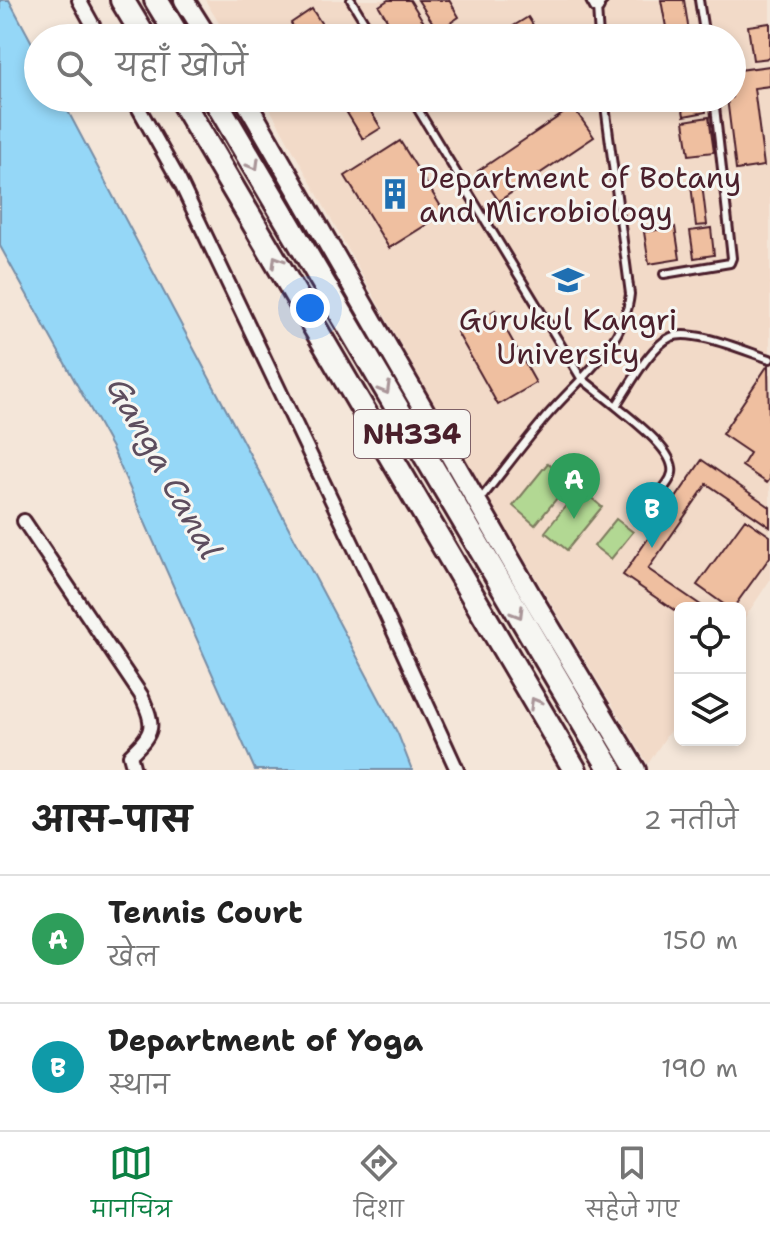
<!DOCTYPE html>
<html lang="hi">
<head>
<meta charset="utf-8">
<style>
  :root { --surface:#fff; --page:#f6f6f6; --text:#222; --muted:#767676; --line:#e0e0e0; --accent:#0b8043 }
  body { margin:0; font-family:"Shantell Sans","Playpen Sans Deva",sans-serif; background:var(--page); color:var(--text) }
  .controls { position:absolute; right:24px; bottom:24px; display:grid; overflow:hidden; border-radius:12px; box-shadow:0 4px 12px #0003 }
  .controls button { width:72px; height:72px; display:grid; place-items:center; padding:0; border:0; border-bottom:2px solid var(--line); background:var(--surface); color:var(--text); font:40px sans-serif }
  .you { position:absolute; left:310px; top:308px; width:28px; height:28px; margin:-20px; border:6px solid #fff; border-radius:50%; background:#1a73e8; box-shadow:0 0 0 12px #1a73e833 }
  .badge { display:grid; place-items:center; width:52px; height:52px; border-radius:50%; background:var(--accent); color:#fff; font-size:26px; font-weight:700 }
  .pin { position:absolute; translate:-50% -66px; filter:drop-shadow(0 2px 4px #0008) }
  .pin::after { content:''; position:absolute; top:42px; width:28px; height:24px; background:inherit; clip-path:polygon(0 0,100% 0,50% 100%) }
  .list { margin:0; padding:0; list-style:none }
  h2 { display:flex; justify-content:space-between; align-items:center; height:104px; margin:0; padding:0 32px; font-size:34px }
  h2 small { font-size:26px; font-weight:400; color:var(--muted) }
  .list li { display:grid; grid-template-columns:52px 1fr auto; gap:24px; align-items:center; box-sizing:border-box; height:128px; padding:0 32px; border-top:2px solid var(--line) }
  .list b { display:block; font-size:30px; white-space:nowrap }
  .list p { margin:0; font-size:26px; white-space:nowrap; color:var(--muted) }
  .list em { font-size:26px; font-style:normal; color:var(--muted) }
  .icon { flex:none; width:44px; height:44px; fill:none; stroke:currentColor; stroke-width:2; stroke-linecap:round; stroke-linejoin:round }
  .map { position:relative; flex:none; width:770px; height:770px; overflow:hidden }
  .search { position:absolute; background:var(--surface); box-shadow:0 4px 12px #0003; left:24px; right:24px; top:24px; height:88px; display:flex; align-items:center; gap:20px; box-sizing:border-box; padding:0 28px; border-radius:44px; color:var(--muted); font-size:30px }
  .sheet { height:360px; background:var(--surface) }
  nav { display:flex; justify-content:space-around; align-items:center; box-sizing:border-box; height:112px; border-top:2px solid var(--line); background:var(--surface); font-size:22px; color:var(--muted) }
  nav a { display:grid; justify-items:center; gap:4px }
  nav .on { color:var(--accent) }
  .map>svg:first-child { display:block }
  .built { fill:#f2dac8 }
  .green { fill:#b2d893; stroke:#7e7c5f; stroke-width:2 }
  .water { fill:#95d7f7; stroke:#778da5; stroke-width:2 }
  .building { fill:#efbfa0; stroke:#4a1f2b; stroke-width:2 }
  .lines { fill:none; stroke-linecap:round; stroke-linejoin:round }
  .lane-casing { stroke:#4a1f2b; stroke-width:12 }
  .street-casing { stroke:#4a1f2b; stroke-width:18 }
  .secondary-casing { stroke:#4a1f2b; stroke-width:24 }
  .highway-casing { stroke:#4a1f2b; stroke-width:28 }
  .lane { stroke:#f6f6f2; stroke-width:6 }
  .street { stroke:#f6f6f2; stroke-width:12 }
  .secondary { stroke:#f6f6f2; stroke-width:18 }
  .highway { stroke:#f6f6f2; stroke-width:22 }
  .oneway { stroke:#a99598 }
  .labels { text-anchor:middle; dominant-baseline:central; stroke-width:6; stroke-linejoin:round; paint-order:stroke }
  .shield { fill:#f6f6f2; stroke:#7e6067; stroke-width:2 }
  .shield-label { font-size:28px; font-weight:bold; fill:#4a1f2b }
  .poi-label { font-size:30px; fill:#4a1f2b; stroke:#f6f6f2; text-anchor:start }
  .water-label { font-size:32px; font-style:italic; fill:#5d4d5e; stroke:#f6f6f2 }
</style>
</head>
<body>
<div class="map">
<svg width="770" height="770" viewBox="0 0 770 770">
  <rect width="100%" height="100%" fill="#f4e6d9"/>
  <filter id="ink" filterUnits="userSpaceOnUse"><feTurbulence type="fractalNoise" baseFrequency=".0125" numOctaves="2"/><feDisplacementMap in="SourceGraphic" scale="16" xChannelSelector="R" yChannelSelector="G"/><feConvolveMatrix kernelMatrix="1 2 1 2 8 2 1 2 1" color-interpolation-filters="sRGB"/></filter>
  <g filter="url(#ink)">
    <path class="built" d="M205,0H770V580L740,625V608H680V715L648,764L466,462L264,98H732V38H228Z"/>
    <path class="green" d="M548,463L571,481L535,525L513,506Z
      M580,488L602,507L567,550L545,532Z
      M616,519L633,532L611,559L594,546Z"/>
    <path class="water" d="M0,0H9L38,54V98H61L398,734L412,770H255L112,448L0,246Z"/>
    <path class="building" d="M388,0H410L431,34L425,38H398L379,6Z
      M418,0H449L459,17L438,31Z
      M661,0H684L690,38H668Z
      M312,9L325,29L331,25L339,38H299L291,23Z
      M528,17L540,36L536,38H494Z
      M770,23V58L753,60L748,26Z
      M770,66V86L754,88L764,166L736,170L727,98H732V71Z
      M338,98H362L381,128L363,139Z
      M681,98H704L706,112L684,116Z
      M573,107L594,137L499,201L478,171Z
      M709,117L714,152L689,155L684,121Z
      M400,141L445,213L389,248L345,176Z
      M702,184L707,225L696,226L691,185Z
      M675,227L680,259L649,264L644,232Z
      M711,228L714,255L694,258L690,231Z
      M495,310L536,383L498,405L457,332Z
      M768,365L770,479L767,483L742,466L750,453L722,434Z
      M702,460L770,507V527L707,484L648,569L705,608H680V614L623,575Z
      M745,519L770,536V557L733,608H729L697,585Z"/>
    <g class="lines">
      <defs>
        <path id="lane" d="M351,0L374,38
          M699,0L705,38
          M599,38L597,7L604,0
          M411,98L581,378L616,406
          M664,274L730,263L732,258L714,98
          M480,500C500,475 520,448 541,423C573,383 625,348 630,294L604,98
          M650,504C657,495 670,484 672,473C676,451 631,419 616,406C629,387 650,346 671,337C693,328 747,352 770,359"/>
        <path id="street" d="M79,0L100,38
          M593,0L597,7
          M133,98L180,182L377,595L457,770
          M24,521L141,695C155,727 155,731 130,755L134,770"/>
        <path id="secondary" d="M184,0L208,38
          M244,98L532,597L636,770"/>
        <path id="highway" d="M122,0L145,38
          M156,0L179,38
          M180,98L575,770
          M214,98L611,770"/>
      </defs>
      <use href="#lane" class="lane-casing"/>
      <use href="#street" class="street-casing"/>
      <use href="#secondary" class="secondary-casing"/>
      <use href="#highway" class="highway-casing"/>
      <use href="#lane" class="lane"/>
      <use href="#street" class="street"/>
      <use href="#secondary" class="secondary"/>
      <use href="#highway" class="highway"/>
    </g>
    <defs><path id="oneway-chevron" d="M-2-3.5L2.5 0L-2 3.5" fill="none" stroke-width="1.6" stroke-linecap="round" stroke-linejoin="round" transform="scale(2)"/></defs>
    <g class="oneway">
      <use href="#oneway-chevron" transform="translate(254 165) rotate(60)"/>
      <use href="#oneway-chevron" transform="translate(277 261) rotate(-121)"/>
      <use href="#oneway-chevron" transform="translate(385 389) rotate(60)"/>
      <use href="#oneway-chevron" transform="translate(518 613) rotate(59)"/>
      <use href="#oneway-chevron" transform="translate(535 703) rotate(-120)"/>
    </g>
  </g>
  <defs>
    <symbol id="building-bare" viewBox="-9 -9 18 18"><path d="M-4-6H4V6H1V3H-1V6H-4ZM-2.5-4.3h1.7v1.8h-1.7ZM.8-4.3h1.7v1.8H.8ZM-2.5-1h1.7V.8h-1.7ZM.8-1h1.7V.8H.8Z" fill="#1f6fb2" stroke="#f6f6f2" stroke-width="2.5" paint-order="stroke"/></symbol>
    <symbol id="university-bare" viewBox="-9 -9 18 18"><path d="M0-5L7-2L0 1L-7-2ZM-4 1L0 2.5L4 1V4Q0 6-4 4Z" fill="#1f6fb2" stroke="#f6f6f2" stroke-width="2.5" paint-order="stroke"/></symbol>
  </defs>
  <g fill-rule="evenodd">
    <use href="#building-bare" x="373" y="172" width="44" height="44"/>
    <use href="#university-bare" x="546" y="258" width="44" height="44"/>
  </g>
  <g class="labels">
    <rect class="shield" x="354" y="410" width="116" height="48" rx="6"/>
    <g class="shield-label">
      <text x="412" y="434">NH334</text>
    </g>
    <g class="poi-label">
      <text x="419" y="177">Department of Botany<tspan x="419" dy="34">and Microbiology</tspan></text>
      <text x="568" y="319" text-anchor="middle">Gurukul Kangri<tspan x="568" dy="34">University</tspan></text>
    </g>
    <g class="water-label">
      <text transform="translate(165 468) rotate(61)">Ganga Canal</text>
    </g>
  </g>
</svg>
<div class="controls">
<button><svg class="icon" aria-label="locate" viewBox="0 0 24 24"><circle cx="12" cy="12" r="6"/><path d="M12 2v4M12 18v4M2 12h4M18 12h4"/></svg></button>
<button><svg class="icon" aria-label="layers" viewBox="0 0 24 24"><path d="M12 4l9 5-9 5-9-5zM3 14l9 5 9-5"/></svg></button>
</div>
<div class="you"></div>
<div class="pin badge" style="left:574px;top:519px;background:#2e9e5b">A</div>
<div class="pin badge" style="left:652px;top:548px;background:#0f9aa8">B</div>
<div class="search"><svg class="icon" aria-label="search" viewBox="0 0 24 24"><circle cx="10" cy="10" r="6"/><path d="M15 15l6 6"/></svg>यहाँ खोजें</div>
</div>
<section class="sheet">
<h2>आस-पास<small>2 नतीजे</small></h2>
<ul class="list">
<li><span class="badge" style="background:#2e9e5b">A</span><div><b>Tennis Court</b><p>खेल</p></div><em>150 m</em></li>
<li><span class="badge" style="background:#0f9aa8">B</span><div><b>Department of Yoga</b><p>स्थान</p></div><em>190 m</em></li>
</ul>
</section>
<nav>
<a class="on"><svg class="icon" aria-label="map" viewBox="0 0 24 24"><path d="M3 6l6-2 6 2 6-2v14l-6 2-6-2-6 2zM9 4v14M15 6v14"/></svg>मानचित्र</a>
<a><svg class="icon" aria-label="directions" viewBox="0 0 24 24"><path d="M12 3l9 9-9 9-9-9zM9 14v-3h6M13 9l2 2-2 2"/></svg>दिशा</a>
<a><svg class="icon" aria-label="saved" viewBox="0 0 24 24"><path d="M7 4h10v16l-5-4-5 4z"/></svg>सहेजे गए</a>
</nav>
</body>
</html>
